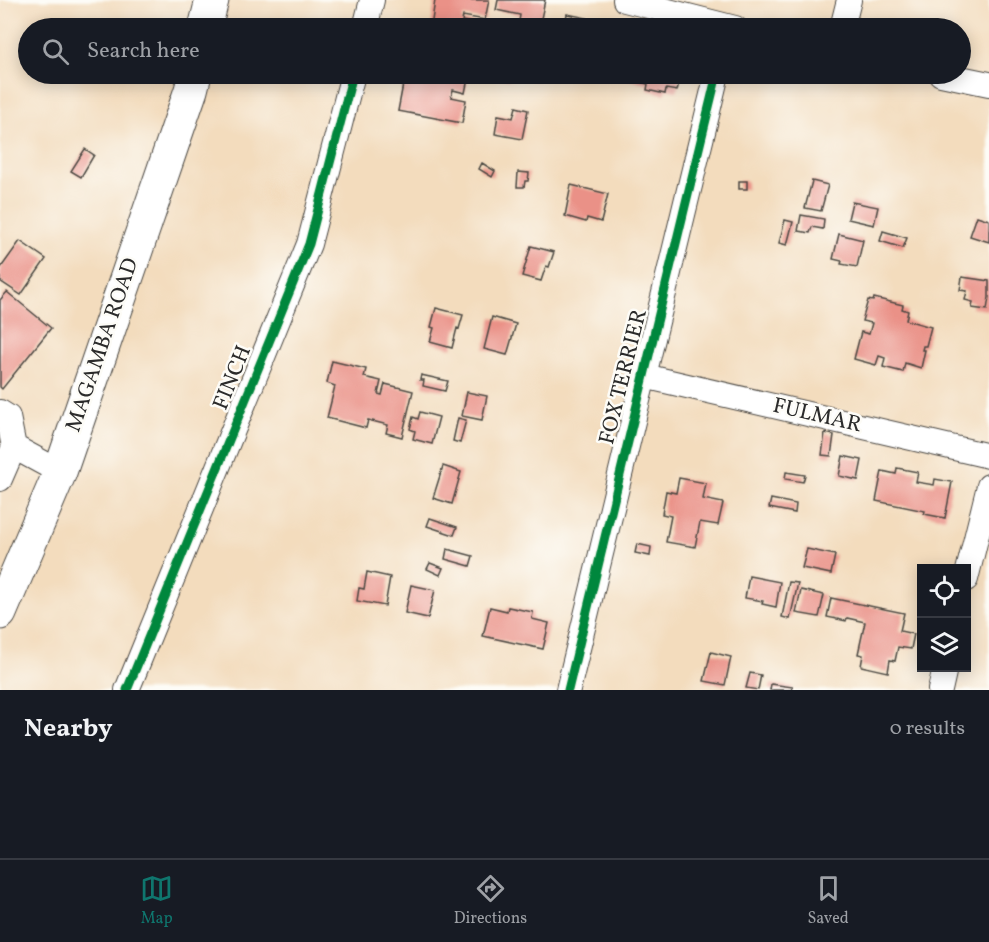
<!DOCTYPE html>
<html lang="en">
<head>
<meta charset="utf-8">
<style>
  :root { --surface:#171b24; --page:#20242c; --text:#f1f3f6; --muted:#9ea1a6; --line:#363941; --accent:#0f766e }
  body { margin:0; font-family:Vollkorn,serif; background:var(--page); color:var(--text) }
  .controls { position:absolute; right:18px; bottom:18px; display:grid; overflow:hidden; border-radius:0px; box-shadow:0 3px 15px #0003 }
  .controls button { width:54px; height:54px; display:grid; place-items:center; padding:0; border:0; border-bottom:2px solid var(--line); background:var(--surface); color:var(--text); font:30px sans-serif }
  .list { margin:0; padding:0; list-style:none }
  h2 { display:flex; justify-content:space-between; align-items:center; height:78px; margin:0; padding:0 24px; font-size:26px }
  h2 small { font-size:20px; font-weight:400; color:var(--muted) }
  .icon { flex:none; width:33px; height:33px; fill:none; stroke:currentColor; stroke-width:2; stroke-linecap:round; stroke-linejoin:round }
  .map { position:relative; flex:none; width:989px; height:690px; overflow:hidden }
  .search { position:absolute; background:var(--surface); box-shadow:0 3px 15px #0003; left:18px; right:18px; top:18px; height:66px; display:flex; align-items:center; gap:15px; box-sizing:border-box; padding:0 21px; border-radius:33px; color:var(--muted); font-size:22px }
  .sheet { height:168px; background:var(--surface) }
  nav { display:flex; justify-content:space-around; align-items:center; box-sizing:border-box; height:84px; border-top:2px solid var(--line); background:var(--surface); font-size:16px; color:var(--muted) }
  nav a { display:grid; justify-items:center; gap:3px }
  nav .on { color:var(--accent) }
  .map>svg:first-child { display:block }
  .building { fill:#ea9187 }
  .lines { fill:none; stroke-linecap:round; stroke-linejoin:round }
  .minor-casing { stroke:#494641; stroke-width:26 }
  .highway-casing { stroke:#494641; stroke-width:35 }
  .minor { stroke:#fff; stroke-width:24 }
  .highway { stroke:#fff; stroke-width:33 }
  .cycleway-casing { stroke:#fdfcf7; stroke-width:13 }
  .cycleway { stroke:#00873e; stroke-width:9 }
  .labels { text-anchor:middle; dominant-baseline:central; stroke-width:5; stroke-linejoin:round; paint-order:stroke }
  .street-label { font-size:22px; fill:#2b2b2b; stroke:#fdfcf7 }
</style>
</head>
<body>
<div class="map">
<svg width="989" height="690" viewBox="0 0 989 690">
  <rect width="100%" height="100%" fill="#fdfcf7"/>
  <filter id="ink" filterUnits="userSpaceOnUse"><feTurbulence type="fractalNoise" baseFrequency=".0167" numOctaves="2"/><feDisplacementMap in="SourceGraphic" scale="12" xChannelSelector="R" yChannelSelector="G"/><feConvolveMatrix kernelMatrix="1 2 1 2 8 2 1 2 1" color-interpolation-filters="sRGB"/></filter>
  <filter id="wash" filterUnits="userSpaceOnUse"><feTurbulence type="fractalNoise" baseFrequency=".008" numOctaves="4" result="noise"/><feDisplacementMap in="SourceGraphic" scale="24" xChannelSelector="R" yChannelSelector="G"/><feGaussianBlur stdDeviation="1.35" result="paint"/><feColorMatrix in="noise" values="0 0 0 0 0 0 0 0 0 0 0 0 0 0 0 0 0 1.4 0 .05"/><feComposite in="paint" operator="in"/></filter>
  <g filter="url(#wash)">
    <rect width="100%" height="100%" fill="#f3dcbd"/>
    <g id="blocks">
      <path class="building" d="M435,0H489L485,20L463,16L462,21L474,23L473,28H431Z
        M498,0H545L539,28H518L520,15L496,10Z
        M567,14L587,18L584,28H564Z
        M405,74H469L465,93L453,90L451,97L466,100L462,123L398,111Z
        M484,74H511L509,80Z
        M524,74H539L537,81L523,78Z
        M605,74H681L677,91L666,89L665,94L647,90L648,84Z
        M516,107L528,110L522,139L495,134L498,115L513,118Z
        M85,149L94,155L81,177L71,171Z
        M482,163L495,171L492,177L479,169Z
        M518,172L529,173L528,181H525L524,187H517Z
        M739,181H747V189H739Z
        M812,181L828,185L821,211L805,208Z
        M571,185L608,194L601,222L587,218L586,222L565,216Z
        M852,202L878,207L874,225L848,219Z
        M801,215L824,219L823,229L812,227L810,233L798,231Z
        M977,216L989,220V242L970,236Z
        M785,220L793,222L787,245L779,243Z
        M883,231L907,238L903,248L880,241Z
        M839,234L863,240L857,267L841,264L842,261L833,259Z
        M20,241L46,259L21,295L0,281V269Z
        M531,246L554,252L549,267L546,266L541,281L522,276Z
        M962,277L989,281V297L987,310L972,308L973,302L965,300L967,291L960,290Z
        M7,292L51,328L2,389L0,387V300Z
        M874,298L903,305L902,309L908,311L906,320L931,327L926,346H923L922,350H925L921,368L905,363L903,372L883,367L885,358L879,356L876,365L854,359L861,332L869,334L872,323L862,321L868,300L873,301Z
        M436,308L463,315L459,329L457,328L452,348L430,342L434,328L431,327Z
        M492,317L516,324L507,355L484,349Z
        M332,361L366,369L364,377L381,381L378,394L382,395L385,384L413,391L402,437L386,433L388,425L368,420L366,428L327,418L335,386L327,383Z
        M421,375L448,381L445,391L423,386L424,380H420Z
        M467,392L487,396L482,420L462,416Z
        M420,412L439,417L432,444L413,439L415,431L410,429L413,417L418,419Z
        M458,418L466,420L460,443L453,441Z
        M825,433L834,435L831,456L822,455Z
        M843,456L862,460L858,480L839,476Z
        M443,466L461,472L452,504L433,498Z
        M897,468L918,472L916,482L934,485L935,479L952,482L945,518L924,514L925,511L876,501L882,471L896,474Z
        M786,472L805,475L803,482L785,479Z
        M679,478L706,483L703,499L723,503L718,525L700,522L695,547L666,542L671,516L662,514L666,491L676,493Z
        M771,499L796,504L795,513L769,508Z
        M430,518L457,527L454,535L427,526Z
        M637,544L651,547L650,556L635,553Z
        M447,549L473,556L470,566L445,559Z
        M807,549L835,555L831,574L802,568Z
        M430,563L443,568L440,575L427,569Z
        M367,572L390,577L385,606L357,601L359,588L364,589Z
        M749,576L780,582L776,607L762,604L763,601L745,598Z
        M789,582L798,583L790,619L782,617Z
        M411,585L435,590L428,618L405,613Z
        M801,590L824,595L819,617L796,613Z
        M831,598L904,613L900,631L914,634L911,649L898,647L895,661L890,660L888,672L861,666L863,655L858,654L865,622L847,618L846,621L827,617Z
        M490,607L507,611L508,607L533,612L532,619L549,623L543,649L483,636Z
        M711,652L731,657L725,685L704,681Z
        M750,673L761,675L758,690L746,688Z
        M771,684L793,687L792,690H770Z"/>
    </g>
  </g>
  <g filter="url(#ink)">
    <use href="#blocks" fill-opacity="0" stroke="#494641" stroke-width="1.5"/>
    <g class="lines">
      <defs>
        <path id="minor" d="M625,0L735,28
          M365,28L372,0
          M842,28L849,0
          M941,74L989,84
          M644,376L989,456
          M0,412L8,417L14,447L0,479
          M14,447L60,472
          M966,579L989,486
          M127,690L309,244L353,74
          M568,690L717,74
          M940,690L945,668"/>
        <path id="highway" d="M205,28L212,0
          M0,613L60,472L191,90L195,74"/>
      </defs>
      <use href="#minor" class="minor-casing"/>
      <use href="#highway" class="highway-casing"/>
      <use href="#minor" class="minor"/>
      <use href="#highway" class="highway"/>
      <defs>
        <path id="cycleway" d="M127,690L309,244L353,74
          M568,690L717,74"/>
      </defs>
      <use href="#cycleway" class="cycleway-casing"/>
      <use href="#cycleway" class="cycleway"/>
    </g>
  </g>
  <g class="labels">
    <g class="street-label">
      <text transform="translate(103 345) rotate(-71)">MAGAMBA ROAD</text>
      <text transform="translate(624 377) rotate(-76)">FOX TERRIER</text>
      <text transform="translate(233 378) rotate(-68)">FINCH</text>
      <text transform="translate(817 416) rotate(13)">FULMAR</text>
    </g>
  </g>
</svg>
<div class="controls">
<button><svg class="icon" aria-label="locate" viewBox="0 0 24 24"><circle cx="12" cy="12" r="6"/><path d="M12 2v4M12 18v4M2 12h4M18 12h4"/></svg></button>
<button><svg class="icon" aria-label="layers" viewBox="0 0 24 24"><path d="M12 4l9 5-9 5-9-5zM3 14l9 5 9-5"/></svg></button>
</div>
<div class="search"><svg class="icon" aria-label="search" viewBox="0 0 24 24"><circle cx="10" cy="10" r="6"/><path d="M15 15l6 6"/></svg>Search here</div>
</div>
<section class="sheet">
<h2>Nearby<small>0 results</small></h2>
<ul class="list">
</ul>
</section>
<nav>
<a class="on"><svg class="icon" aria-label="map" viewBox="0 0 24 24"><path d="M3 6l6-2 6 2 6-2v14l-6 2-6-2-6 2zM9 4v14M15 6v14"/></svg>Map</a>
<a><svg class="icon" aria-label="directions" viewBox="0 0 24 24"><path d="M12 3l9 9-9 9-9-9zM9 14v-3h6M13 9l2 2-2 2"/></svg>Directions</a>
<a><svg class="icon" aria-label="saved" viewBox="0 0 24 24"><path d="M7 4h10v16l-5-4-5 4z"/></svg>Saved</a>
</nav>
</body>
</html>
